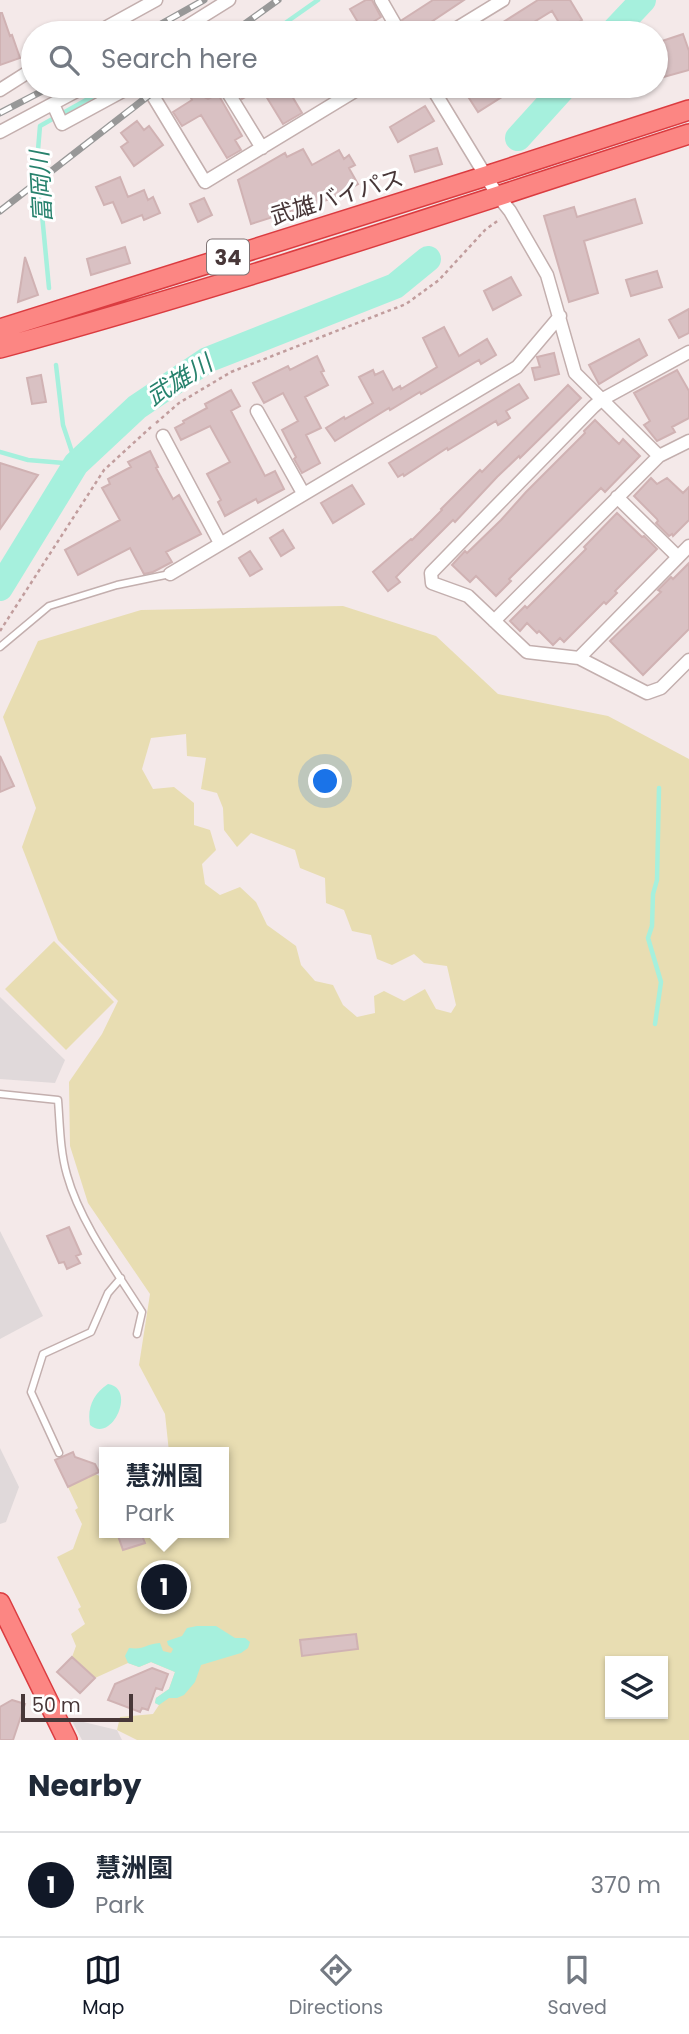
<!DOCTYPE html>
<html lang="en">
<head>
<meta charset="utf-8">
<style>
  :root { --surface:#fff; --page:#f6f6f7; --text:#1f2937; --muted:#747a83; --line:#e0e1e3; --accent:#111827 }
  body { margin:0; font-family:Poppins,"Noto Sans JP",sans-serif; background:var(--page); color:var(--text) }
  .controls { position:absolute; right:21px; bottom:21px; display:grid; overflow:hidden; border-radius:0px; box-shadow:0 2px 5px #0004 }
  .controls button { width:63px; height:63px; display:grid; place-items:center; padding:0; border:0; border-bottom:2px solid var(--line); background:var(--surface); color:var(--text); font:35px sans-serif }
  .scale { position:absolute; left:21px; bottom:18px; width:112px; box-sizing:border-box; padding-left:7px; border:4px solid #483738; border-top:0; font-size:19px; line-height:24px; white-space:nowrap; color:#483738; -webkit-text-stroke:5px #fff; paint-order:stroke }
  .you { position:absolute; left:326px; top:782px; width:24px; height:24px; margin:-18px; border:5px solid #fff; border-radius:50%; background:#1a73e8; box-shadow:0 0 0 10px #1a73e833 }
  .badge { display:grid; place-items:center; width:46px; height:46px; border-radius:50%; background:var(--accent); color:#fff; font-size:23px; font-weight:700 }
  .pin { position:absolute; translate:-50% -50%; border:4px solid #fff; box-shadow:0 2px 7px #0006 }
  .popup { position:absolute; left:99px; top:1447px; width:130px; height:91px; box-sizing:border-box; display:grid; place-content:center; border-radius:0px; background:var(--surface); filter:drop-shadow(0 2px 5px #0005); font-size:23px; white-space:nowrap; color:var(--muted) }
  .popup b { font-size:26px; color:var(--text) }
  .popup::after { content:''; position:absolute; left:50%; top:100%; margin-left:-14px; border:14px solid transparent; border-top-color:var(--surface) }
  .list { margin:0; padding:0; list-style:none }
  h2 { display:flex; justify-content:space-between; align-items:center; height:91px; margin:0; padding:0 28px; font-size:30px }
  h2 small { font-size:23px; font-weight:400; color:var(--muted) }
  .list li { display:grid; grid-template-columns:46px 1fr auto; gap:21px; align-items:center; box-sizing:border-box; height:105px; padding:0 28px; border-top:2px solid var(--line) }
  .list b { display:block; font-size:26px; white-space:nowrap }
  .list p { margin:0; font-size:23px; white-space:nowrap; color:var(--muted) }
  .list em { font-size:23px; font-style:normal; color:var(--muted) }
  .icon { flex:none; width:38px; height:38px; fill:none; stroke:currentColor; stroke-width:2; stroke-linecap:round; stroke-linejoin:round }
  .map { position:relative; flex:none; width:689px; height:1740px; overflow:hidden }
  .search { position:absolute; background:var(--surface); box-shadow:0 2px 5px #0004; left:21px; right:21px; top:21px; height:77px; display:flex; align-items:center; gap:18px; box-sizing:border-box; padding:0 24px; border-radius:38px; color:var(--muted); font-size:26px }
  .sheet { height:196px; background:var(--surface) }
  nav { display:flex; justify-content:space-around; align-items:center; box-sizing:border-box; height:98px; border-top:2px solid var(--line); background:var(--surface); font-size:19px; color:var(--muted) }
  nav a { display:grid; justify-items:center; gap:4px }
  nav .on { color:var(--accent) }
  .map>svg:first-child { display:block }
  .green { fill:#e8ddb2; fill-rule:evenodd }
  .parking { fill:#e0d9da }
  .water { fill:#a6f0dd }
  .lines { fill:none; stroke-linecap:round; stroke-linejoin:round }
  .stream { stroke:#a6f0dd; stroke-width:4.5 }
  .river { stroke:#a6f0dd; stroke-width:26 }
  .building { fill:#d9c1c3; stroke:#d0b2b3; stroke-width:2 }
  .service-casing { stroke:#c3afae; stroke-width:9 }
  .minor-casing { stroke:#c3afae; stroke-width:15 }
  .trunk-casing { stroke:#db3c40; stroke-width:22 }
  .path { stroke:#c19d9d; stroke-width:2.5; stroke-dasharray:3.5 3.5; stroke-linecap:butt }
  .service { stroke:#fff; stroke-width:6 }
  .minor { stroke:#fff; stroke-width:12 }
  .trunk { stroke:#fc8683; stroke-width:19 }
  .rail-casing { stroke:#989898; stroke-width:7 }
  .rail { stroke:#fff; stroke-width:4.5; stroke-dasharray:13; stroke-linecap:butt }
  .labels { text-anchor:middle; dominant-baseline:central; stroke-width:6; stroke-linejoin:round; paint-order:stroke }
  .shield { fill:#fff; stroke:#7f7374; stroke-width:2 }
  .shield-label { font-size:21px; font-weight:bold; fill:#483738 }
  .street-label { font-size:23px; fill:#483738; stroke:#fff }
  .water-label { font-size:24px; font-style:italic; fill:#27826d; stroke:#fff }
</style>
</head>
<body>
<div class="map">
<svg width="689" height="1740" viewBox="0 0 689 1740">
  <rect width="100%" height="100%" fill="#f4e9e9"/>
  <path class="green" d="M343,606L436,636L498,694L608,716L689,759V1740H137L117,1730L120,1717L153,1714L159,1705L155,1703L156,1698L169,1689L175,1672L151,1662L139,1667L128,1663L95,1678L72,1657L76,1646L71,1634L85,1624L78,1609L81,1607L57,1557L73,1549L82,1524L75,1510L78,1508L68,1487L95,1474L104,1478V1533H224V1452H169L165,1414L139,1365L150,1294L88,1203L70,1146L69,1082L102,1034L118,1001L58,940L22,847L36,808L3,717L38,641L141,610ZM186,734L187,756L206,758L201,789L217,793L223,808L224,830L237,847L251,833L295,850L300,868L325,878L326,903L344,910L352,931L371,935L377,959L392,965L414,954L424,963L447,966L456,1005L451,1013L436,1009L425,989L404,1001L384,991L374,996L375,1013L357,1017L343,1005L333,985L315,981L301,965L296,946L267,925L256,902L240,887L220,895L205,884L202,864L216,850L210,830L194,825V803L174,787L153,789L142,769L151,738ZM610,1661H663V1714H610Z
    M54,941L114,1002L66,1050L5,989Z"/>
  <path class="parking" d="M0,997L65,1060L55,1083L0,1079Z
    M0,1231L43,1316L0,1339Z
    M0,1448L19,1487L6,1522L0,1524Z
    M71,1719L117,1730L122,1740H82Z"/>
  <path class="water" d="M108,1384C137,1388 112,1444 90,1425C87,1408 93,1394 108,1384Z
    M197,1626H216L235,1638H245L250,1642L248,1648L241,1653L201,1665L195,1682L184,1695L177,1698H169L159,1705L155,1703L156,1698L169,1689L175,1672L151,1662L139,1667L128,1663L125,1656L129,1648C145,1650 145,1644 160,1643L163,1651L171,1653L173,1649L168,1645L167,1641L182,1636L187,1628Z"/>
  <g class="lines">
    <path class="stream" d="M271,33L318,0
      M49,288L37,162L40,126L111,86
      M0,452L28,460L76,464L63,425L56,365
      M655,1024L661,982L648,938L652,926L653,894L657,880L659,788"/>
    <path class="river" d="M612,33L643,0
      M518,138L565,86
      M0,588L76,464L137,407L207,360L395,286L428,259"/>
  </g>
  <path class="building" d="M366,0H372L381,17L362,29L350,9Z
    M433,0H464L422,28L410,33L402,20Z
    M538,0H570L582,20L564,31L552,11L516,33H486Z
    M0,13H2L10,36L12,35L20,58L0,65Z
    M683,34L689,51V70L660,78L656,64V43Z
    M234,86H286L302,113L283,124L261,88L242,99Z
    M481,86H519L478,112L469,98L483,89Z
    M200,92L204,97L208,99L218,94L242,136L235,140L241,150L227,158L201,115L182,126L173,112L192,100L191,98Z
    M425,106L434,121L398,142L390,127Z
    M137,121L144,130L149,126L163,145L134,166L121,147L128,142L121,133Z
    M437,148L442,164L415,172L410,156Z
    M303,149L312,165L339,150L344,159L349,155L355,165L349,168L350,170L358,184L333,198L251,224L238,180L285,153L287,157Z
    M120,177L128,197L144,190L148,200L153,197L160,213L144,220L142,215L122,223L113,202L104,205L96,187Z
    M204,198L212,215L198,222L190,204Z
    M635,199L642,223L584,241L598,293L569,302L544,216L574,207L577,217Z
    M125,247L130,263L91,275L87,259Z
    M25,257L38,295L18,302Z
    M657,271L662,287L631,296L626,280Z
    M511,277L521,295L493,310L484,291Z
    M689,309V333L679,338L669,320Z
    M444,327L459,356L487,339L496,355L481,364L479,360L421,394L420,392L390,410L389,408L335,441L326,428L344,417L345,419L373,403L359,377L373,370L375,375L383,371L393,390L400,386L401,389L437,367L423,338Z
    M639,339L647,355L599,384L589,365Z
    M554,353L559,374L535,380L532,368L540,367L537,357Z
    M317,356L324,371L321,372L328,385L305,397L321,428L306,435L320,463L302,473L294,459L296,457L282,430L298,421L283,393L264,403L253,383L288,366L290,370Z
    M677,370L689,391V418L672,427L675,432L657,441L644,425L650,421L634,393Z
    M41,375L46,402L32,404L27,378Z
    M519,384L528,398L506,411L510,418L498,425L496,421L448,450L447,448L404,476L403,474L398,477L389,463Z
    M568,385L581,398L520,458L519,456L497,477L455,522L453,520L396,577L400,582L388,591L373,572L411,539L412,540L442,510L441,509L480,470L482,472Z
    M231,390L240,406L231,411L265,476L275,471L284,489L258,503L256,499L225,516L218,502L221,500L207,474L230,462L210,426L181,440L175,428L184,423L183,421L207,408L205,404Z
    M595,420L619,444L623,439L640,456L605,492L601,488L509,579L511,581L496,596L476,576L470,582L452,565L465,551L467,553L501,520L526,492L585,433L584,431Z
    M150,451L158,467L156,468L173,499L179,495L201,534L166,552L172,562L153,572L144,574L130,548L78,575L65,550L120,520L102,488L110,484L108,479L131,467L128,462Z
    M0,463L38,475L0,529Z
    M651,478L657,484L667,478L683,493L689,487V520L673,536L672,534L669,536L656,523L658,521L657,519L634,496Z
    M352,485L364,504L333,523L321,503Z
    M617,513L642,537L644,536L657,549L615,591L617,593L606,604L604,602L564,642L560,638L553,645L539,631L537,633L527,623L520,631L510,621L525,606L527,608L586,549L584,547Z
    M283,530L294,548L281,556L270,538Z
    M250,551L262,569L250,576L239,558Z
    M689,563V629L643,675L610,641L661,592L658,590L671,577L673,579Z
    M0,756L14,786L0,792Z
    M69,1227L81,1254L76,1256L80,1263L67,1269L64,1262L59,1263L47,1236Z
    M73,1452L75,1457L95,1464L99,1472L68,1487L55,1460Z
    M117,1533H141L145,1543L123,1550Z
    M356,1634L358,1649L302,1656L300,1640Z
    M72,1657L95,1678L80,1693L57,1672Z
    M152,1668L168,1674L162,1690L156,1688L148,1710L142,1708L140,1712L108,1700L115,1684Z
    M12,1700L25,1704L13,1740H0V1707Z"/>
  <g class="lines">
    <defs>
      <path id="service" d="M0,647L49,606L117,585L170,574
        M0,1094L58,1100C60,1125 60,1151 67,1175C80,1222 116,1271 142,1312L137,1334
        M59,1453L31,1392L43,1354L91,1332L108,1293L121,1278"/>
      <path id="minor" d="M381,0L400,33
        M96,33L156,0
        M176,33L229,0
        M449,33L503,0
        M147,86L205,182L363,86
        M224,86L262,148
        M431,86L498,196L510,211L547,275L575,373L659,456
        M0,90L33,69
        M208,90L214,86
        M53,104L62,124L132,86
        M0,132L86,86
        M689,352L601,400L593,407L431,573L432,583L468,596L527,652L579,658L647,693L661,688L689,660
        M257,411L303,493
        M163,436L220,543
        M617,497L678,557
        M170,574L517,367L560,316
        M494,621L659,456L689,441
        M579,658L689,546"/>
      <path id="trunk" d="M0,329L486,176L689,110
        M0,348C232,285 460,208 689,134
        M0,1603L67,1740"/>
    </defs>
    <use href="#service" class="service-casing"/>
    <use href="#minor" class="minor-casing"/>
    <use href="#trunk" class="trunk-casing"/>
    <path class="path" d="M156,423L179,403L231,372L406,304L439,280L485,230L500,219
      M0,631L104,470L151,427"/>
    <use href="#service" class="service"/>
    <use href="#minor" class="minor"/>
    <use href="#trunk" class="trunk"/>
    <defs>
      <path id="rail" d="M145,33L204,0
        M232,33L278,0
        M0,113L52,86
        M0,211L161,86"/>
    </defs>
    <use href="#rail" class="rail-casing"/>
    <use href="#rail" class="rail"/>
  </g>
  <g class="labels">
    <rect class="shield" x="207" y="239.5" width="42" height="35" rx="5"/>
    <g class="shield-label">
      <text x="228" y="257">34</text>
    </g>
    <g class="street-label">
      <text transform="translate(337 197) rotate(-17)">武雄バイパス</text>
    </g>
    <g class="water-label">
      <text transform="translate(41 187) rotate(-93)">富岡川</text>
      <text transform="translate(179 380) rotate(-32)">武雄川</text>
    </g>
  </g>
</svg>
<div class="controls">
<button><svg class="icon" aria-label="layers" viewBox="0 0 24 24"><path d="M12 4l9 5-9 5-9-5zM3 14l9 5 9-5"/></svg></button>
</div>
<div class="scale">50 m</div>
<div class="you"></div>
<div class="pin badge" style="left:164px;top:1587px">1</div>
<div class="popup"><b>慧洲園</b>Park</div>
<div class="search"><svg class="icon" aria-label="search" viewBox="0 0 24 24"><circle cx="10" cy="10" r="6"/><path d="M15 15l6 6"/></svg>Search here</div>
</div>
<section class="sheet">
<h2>Nearby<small></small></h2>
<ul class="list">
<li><span class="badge">1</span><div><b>慧洲園</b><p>Park</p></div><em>370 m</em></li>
</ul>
</section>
<nav>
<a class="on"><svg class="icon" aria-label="map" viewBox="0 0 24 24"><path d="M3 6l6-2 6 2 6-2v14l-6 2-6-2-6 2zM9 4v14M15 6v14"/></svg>Map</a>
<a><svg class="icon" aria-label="directions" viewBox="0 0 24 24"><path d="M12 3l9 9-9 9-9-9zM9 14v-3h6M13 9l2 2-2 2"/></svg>Directions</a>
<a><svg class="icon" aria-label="saved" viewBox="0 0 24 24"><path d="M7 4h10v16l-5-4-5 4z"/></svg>Saved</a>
</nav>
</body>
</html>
